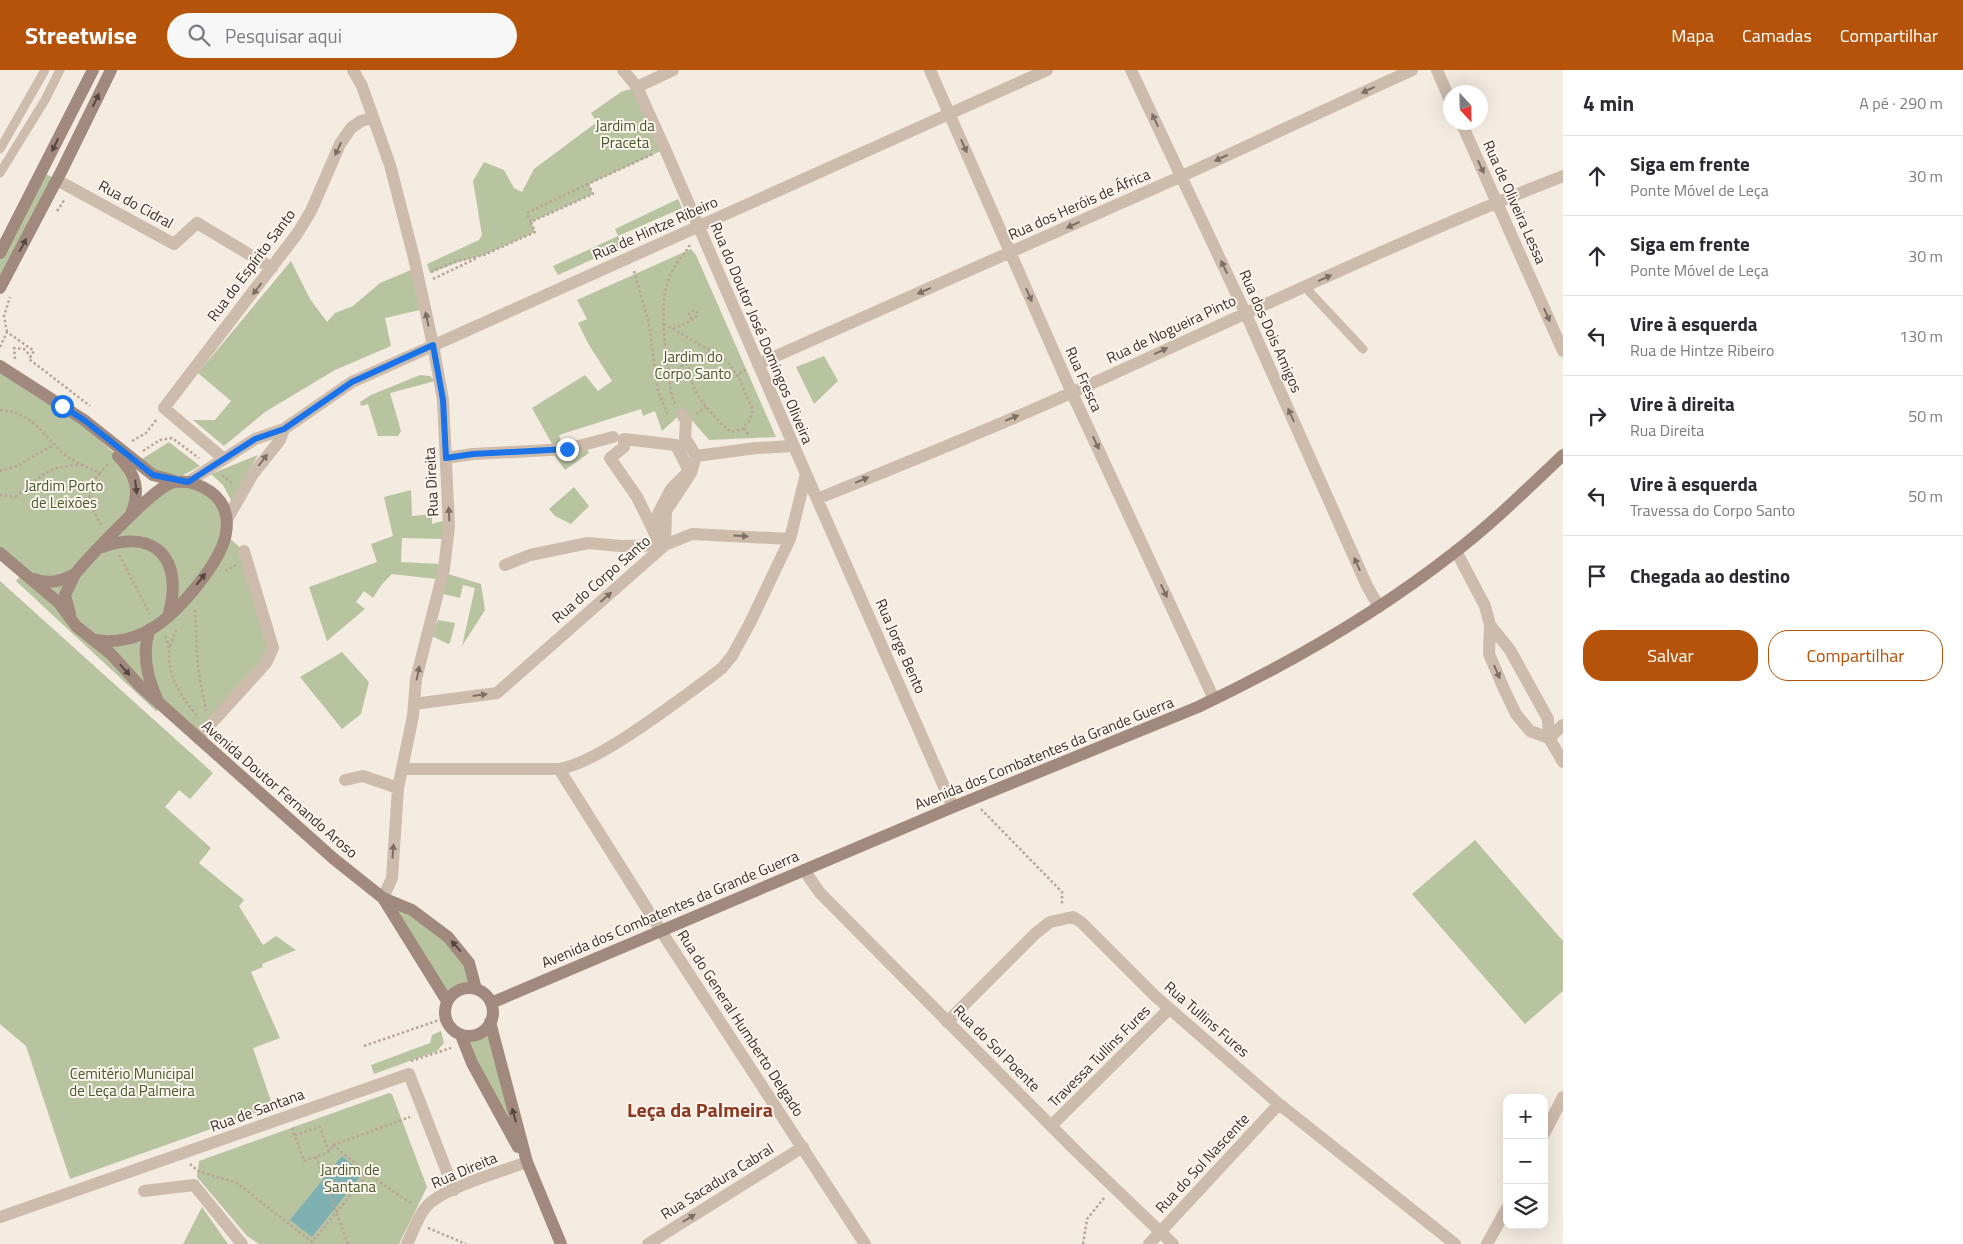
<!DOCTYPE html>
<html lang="pt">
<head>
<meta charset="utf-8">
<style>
  :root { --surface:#fff; --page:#f7f7f7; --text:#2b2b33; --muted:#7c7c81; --line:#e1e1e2; --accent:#b45309 }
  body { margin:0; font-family:"Titillium Web",sans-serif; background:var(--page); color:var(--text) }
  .controls { position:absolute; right:15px; bottom:15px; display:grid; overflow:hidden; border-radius:10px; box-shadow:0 5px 20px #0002 }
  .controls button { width:45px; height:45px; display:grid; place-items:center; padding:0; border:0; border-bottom:1px solid var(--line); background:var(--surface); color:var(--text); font:25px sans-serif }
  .compass { position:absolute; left:1443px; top:15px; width:45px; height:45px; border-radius:50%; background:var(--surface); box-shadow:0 5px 20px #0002; rotate:158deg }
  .stop { position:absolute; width:15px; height:15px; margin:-11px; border:4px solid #1a73e8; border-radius:50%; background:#fff }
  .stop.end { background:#1a73e8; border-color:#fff; box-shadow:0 1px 5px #0008 }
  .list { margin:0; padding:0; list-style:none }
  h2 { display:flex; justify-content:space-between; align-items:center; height:65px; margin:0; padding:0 20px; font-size:21px }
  h2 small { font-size:16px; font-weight:400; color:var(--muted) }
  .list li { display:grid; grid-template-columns:32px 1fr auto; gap:15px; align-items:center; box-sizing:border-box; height:80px; padding:0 20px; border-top:1px solid var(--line) }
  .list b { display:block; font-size:19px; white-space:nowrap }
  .list p { margin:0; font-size:16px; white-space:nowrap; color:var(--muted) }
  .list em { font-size:16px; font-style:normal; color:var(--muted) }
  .actions { display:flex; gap:10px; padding:15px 20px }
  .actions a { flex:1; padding:11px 0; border:1px solid var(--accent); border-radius:20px; text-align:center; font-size:18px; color:var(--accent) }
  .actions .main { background:var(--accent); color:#fff }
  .icon { flex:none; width:28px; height:28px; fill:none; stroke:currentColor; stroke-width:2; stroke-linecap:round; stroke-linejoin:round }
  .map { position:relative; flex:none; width:1563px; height:1174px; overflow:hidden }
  header { display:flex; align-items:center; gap:30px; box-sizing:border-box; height:70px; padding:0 25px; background:var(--accent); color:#fff }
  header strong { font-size:24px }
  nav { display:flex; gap:28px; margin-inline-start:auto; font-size:18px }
  .search { width:350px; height:45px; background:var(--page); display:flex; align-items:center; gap:12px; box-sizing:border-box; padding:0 18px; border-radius:28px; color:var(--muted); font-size:19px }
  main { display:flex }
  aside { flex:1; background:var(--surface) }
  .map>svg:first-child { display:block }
  .green { fill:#b8c4a0 }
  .water { fill:#7fb0b2 }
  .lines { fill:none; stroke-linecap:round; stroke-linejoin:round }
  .path { stroke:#b9a596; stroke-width:2.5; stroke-dasharray:2.5 2.5; stroke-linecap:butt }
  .service { stroke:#cdbbac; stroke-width:9 }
  .pedestrian { stroke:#cdbbac; stroke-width:12 }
  .minor { stroke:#cdbbac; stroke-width:12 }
  .tertiary { stroke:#cdbbac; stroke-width:12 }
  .secondary { stroke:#a18a7d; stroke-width:12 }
  .oneway { fill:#7d6f65 }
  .oneway2 { fill:#544640 }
  .route { stroke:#1a73e8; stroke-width:6 }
  .labels { text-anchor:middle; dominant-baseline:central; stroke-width:4; stroke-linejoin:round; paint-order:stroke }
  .park-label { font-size:15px; fill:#4a5a2e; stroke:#fbf5ee }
  .street-label { font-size:15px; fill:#3b302b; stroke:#fbf5ee }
  .district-label { font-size:20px; font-weight:bold; fill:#8c3b22; stroke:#fbf5ee }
</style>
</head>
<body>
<header>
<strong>Streetwise</strong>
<div class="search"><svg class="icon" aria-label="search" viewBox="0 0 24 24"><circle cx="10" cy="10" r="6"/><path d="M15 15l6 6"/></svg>Pesquisar aqui</div>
<nav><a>Mapa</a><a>Camadas</a><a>Compartilhar</a></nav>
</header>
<main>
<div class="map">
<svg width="1563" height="1174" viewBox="0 0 1563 1174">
  <rect width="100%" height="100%" fill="#f4ebe1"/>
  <path class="green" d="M637,17L665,79L589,114L593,124L531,152L535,162L484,185L461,191L430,203L427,194L479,170L482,165L473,111L484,92L504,100L514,118L522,122L534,99L597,52L591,43L621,22Z
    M42,102L57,110L0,218V183Z
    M678,129L682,138L618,166L622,176L558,205L553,196L618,166L615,159Z
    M691,179L696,185L776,367L709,370L684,341L662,361L655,341L643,346L641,339L559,365L562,376L552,374L532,338L585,305L598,321L612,311L589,275L578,253L587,249L577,230Z
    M291,191L310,229L327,252L335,243L353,236L380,213L411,200L420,240L385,248L391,276L335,300L265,342L224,376L193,350H215L231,331L198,303Z
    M824,286L838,311L814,334L796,297Z
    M0,295L62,336L127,395L134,436L174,413L215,426L226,465L244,481L273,578L198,668L158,632L157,642L16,511L22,504L0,483Z
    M420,305L430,306L435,311L390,323L401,361L398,366H378L368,334L361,336L360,332L371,325Z
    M169,372L200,396L182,406L158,402L142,389Z
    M587,379L589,383L565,400L552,382Z
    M258,385L232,432L223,415L211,404Z
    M574,417L589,436L571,454L555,446L549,439Z
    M411,420L412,446L432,444V454L446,450L443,469L402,468L401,492L441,494L436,509L392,504L382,514L373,528L364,521L356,532L365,539L327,571L309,517L377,492L371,474L393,466L384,427Z
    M448,504L481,514L485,540L462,576L475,518L463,515L460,528L443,524Z
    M0,511L213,703L190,729L179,720L165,737L211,778L199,793L244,830L239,836L263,875L276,866L296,880L262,894L263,897L251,902L280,968L253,978L273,1037L70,1109L26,976L0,954Z
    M438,550L455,553L450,573L448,574L432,566Z
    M342,582L369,612L361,644L342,659L300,607Z
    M1475,770L1563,871V921L1525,954L1412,824Z
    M383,828L460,879L470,918L456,921L447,931Z
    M486,958L527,1092L496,1041L468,966L475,965Z
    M441,961L444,973L437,981L374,1004L371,995L430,973L432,965Z
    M389,1023L392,1024L427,1117L399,1174H259L247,1166L197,1107L199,1091Z
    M202,1137L228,1174H183Z"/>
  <path class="water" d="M342,1086L363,1103L312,1167L290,1150Z"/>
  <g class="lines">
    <path class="path" d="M57,141L65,129
      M531,152L527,143L588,114
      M690,175C683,186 673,196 669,208C658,238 666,276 669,307L683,295L694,291
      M634,201L649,254L658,321L668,345
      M431,202L454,192L484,185L535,162L531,152L593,124L588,114L653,84
      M433,209L477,188
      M664,254L713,282
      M673,259C681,255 689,252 696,247L697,242L694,240L689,244L691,248L694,249
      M7,262L4,246L10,227
      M0,277L7,262L34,281L29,289L90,336
      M15,289L14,278L24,279L31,286
      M746,300L737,304L753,340L749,351L744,356L749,366
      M669,307L671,323L675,334
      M738,307C725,285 709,271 689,297C688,320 714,348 731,362L746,358
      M0,340C32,342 43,365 65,385C75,393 88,397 100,403L108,394
      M696,344L707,336
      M132,371L146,363L157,349
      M143,381L160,370L172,368L199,388
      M0,401L17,396L55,374
      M100,403C83,422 89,434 101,455
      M222,405L233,414
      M0,425L15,427C45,406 42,396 83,395
      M119,485L150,544
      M225,501L236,495
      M195,540L198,598L206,641
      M165,566C171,576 168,585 170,596C173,616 186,633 199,648
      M170,576L177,558
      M981,739L1062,822V836
      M364,976L448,947
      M411,991L451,978
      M292,1058L304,1091L329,1082L333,1075L410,1047
      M295,1065L320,1057L329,1082
      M333,1075L368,1104L412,1134
      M316,1087L348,1174
      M190,1094L198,1101L237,1113L312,1172L368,1104
      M428,1158L466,1174
      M1083,1174L1087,1149L1105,1127"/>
    <path class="service" d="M0,79L45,0
      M0,103L45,30L60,0
      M1305,217L1363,279"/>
    <path class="pedestrian" d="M624,369L676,375L689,401L671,419L658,444V470L637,427L610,388L624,377Z"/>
    <path class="minor" d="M353,0L362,16L390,95L414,188L433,275L443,330L449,456L444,499L416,609L413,646L398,718L392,808L383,828
      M623,0L637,17L665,79L806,404L953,737
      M930,0L1072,323L1214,629
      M1131,0L1245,242L1367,516L1379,537
      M1437,0L1450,30
      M637,17L673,0
      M1461,52L1563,281
      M57,110L174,174L197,153L272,198
      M758,294L1182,106L1412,0
      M682,344L686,351L685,368L696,386
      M446,388L473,384L567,379L613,367
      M224,389L164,338L297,164L311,141L340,74L351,58L361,51L372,48
      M817,429C903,394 989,360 1073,322C1236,249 1397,171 1563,106
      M1456,481L1485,536L1490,555L1489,584L1504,619L1516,644L1530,661L1549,668
      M505,495L530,485L588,473L621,476L665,475L692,464L790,469
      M1490,555L1510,580L1548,649L1549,668L1563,692
      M414,634L497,623L665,475L666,441L691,403L696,386L756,378L794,376
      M198,668L266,593L273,578L244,481
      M1549,668L1563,655
      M403,699H559C598,693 673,634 708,609L722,598L732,586L750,553L790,469L806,404
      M559,699L661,861L865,1174
      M345,710L363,706L398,718
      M947,952L1036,863L1050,852L1073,847L1081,852L1155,926L1279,1034L1455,1174
      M1051,1056L1169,939
      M1544,1064L1563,1027
      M144,1121L194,1115L242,1174
      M0,1147L409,1004L454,1120
      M407,1174C413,1162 418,1145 427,1136C443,1118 503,1101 527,1092
      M648,1174L803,1077
      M1149,1174L1279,1034
      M1487,1174L1507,1138"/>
    <path class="tertiary" d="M188,412L255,369L284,359L352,312L1047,0
      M226,451L253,404L280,370L284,359
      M804,800L820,823L1077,1082L1173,1174"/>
    <path class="secondary" d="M0,183L93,0
      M0,218L62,100L111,0
      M0,296L84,350L153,405L179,412
      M118,386C136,404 141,420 131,444
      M102,477C157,458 183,490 169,543
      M0,483L59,533L76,556L111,584L139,615L334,789L383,828L412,840L448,867L469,893L476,919
      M34,509C48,515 62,511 75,504C90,486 152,420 171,413C185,409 199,414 211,422C224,432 229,446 226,463C222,491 180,540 156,556C139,568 115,574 95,570
      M70,544L65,525L75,504
      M150,559C141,583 147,607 157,629
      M383,828L447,931
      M445 942a24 24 0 1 1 48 0a24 24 0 1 1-48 0Z
      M491,933L953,737L1198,637C1289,594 1376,544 1455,482C1493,453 1528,418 1563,385
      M490,952L527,1092L561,1174
      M461,965L472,993L518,1077"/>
  </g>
  <defs><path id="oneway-solid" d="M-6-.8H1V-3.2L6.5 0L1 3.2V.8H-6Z" transform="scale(1.25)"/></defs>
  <g class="oneway">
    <use href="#oneway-solid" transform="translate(1368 20) rotate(155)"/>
    <use href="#oneway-solid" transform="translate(1155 50) rotate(-115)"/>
    <use href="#oneway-solid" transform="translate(964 76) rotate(66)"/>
    <use href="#oneway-solid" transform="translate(338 79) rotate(115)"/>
    <use href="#oneway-solid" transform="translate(1221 88) rotate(155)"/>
    <use href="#oneway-solid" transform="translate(1481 97) rotate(65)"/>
    <use href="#oneway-solid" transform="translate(1073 155) rotate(156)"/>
    <use href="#oneway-solid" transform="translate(1224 197) rotate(-115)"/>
    <use href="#oneway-solid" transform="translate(1325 208) rotate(-24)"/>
    <use href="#oneway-solid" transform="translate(257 219) rotate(127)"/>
    <use href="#oneway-solid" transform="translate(924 221) rotate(156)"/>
    <use href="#oneway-solid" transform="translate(1029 225) rotate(66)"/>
    <use href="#oneway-solid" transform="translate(1547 245) rotate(66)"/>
    <use href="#oneway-solid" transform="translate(427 249) rotate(-102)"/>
    <use href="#oneway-solid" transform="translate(1161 281) rotate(-25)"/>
    <use href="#oneway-solid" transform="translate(1291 345) rotate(-114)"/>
    <use href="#oneway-solid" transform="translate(1012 348) rotate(-23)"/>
    <use href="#oneway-solid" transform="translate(1096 373) rotate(65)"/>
    <use href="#oneway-solid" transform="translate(263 390) rotate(-53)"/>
    <use href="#oneway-solid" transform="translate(862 410) rotate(-23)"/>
    <use href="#oneway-solid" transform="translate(449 444) rotate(-93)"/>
    <use href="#oneway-solid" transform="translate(741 466) rotate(3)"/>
    <use href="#oneway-solid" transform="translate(1357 494) rotate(-114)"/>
    <use href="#oneway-solid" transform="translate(1164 521) rotate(65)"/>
    <use href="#oneway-solid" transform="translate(606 527) rotate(-41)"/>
    <use href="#oneway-solid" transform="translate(1497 602) rotate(67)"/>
    <use href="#oneway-solid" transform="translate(418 603) rotate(-79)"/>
    <use href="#oneway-solid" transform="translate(480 625) rotate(-7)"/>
    <use href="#oneway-solid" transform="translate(393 781) rotate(-86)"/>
    <use href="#oneway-solid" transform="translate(689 1148) rotate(-32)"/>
  </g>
  <g class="oneway2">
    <use href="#oneway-solid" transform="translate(96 30) rotate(-64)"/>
    <use href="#oneway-solid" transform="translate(55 75) rotate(116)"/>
    <use href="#oneway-solid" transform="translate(23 175) rotate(-62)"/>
    <use href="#oneway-solid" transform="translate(136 417) rotate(83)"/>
    <use href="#oneway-solid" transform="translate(201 509) rotate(-52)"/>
    <use href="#oneway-solid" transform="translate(125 600) rotate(48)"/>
    <use href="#oneway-solid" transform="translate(456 876) rotate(-132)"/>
    <use href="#oneway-solid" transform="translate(514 1045) rotate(-106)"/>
  </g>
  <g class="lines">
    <path class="route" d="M62,336L84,350L153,405L188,412L255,369L284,359L352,312L433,275L443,330L446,388L473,384L567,379"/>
  </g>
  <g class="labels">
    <g class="park-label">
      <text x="625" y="55">Jardim da<tspan x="625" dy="17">Praceta</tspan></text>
      <text x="693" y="286">Jardim do<tspan x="693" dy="17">Corpo Santo</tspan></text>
      <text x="64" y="415">Jardim Porto<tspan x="64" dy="17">de Leixões</tspan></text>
      <text x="132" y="1003">Cemitério Municipal<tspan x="132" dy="17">de Leça da Palmeira</tspan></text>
      <text x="350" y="1099">Jardim de<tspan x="350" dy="17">Santana</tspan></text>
    </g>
    <g class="street-label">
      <text transform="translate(1515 132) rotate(66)">Rua de Oliveira Lessa</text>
      <text transform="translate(136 134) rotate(29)">Rua do Cidral</text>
      <text transform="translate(1079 134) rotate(-24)">Rua dos Heróis de África</text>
      <text transform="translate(655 158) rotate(-24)">Rua de Hintze Ribeiro</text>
      <text transform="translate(251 195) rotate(-53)">Rua do Espírito Santo</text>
      <text transform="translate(1171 259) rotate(-25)">Rua de Nogueira Pinto</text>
      <text transform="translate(1271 261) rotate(66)">Rua dos Dois Amigos</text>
      <text transform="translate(762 263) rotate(67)">Rua do Doutor José Domingos Oliveira</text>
      <text transform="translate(1084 309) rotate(66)">Rua Fresca</text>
      <text transform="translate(431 412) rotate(-93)">Rua Direita</text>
      <text transform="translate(601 509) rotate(-41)">Rua do Corpo Santo</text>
      <text transform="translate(901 576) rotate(66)">Rua Jorge Bento</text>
      <text transform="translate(1044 683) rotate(-22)">Avenida dos Combatentes da Grande Guerra</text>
      <text transform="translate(280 719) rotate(41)">Avenida Doutor Fernando Aroso</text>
      <text transform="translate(670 839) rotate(-23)">Avenida dos Combatentes da Grande Guerra</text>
      <text transform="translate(1207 949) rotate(41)">Rua Tullins Fures</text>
      <text transform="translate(741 953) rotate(57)">Rua do General Humberto Delgado</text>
      <text transform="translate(997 978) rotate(45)">Rua do Sol Poente</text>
      <text transform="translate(1099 986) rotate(-45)">Travessa Tullins Fures</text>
      <text transform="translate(257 1040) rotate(-20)">Rua de Santana</text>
      <text transform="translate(1202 1093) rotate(-47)">Rua do Sol Nascente</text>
      <text transform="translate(464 1100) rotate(-23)">Rua Direita</text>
      <text transform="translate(717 1111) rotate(-32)">Rua Sacadura Cabral</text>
    </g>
    <g class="district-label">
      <text x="700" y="1039">Leça da Palmeira</text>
    </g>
  </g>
</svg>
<div class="controls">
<button>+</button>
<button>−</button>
<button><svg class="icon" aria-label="layers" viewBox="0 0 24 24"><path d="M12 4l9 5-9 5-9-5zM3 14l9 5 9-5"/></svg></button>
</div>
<svg class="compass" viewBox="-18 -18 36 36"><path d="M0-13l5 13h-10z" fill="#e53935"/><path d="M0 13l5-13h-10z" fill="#7c7c81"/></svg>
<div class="stop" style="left:62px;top:336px"></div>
<div class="stop end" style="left:567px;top:379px"></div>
</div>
<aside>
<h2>4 min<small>A pé · 290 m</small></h2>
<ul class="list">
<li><svg class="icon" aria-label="ahead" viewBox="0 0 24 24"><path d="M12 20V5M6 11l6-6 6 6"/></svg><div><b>Siga em frente</b><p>Ponte Móvel de Leça</p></div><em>30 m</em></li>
<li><svg class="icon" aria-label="ahead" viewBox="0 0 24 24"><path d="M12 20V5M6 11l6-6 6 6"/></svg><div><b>Siga em frente</b><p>Ponte Móvel de Leça</p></div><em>30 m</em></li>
<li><svg class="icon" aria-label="left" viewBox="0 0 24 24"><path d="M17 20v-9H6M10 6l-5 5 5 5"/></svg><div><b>Vire à esquerda</b><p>Rua de Hintze Ribeiro</p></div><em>130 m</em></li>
<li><svg class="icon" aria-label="right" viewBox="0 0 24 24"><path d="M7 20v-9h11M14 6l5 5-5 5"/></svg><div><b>Vire à direita</b><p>Rua Direita</p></div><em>50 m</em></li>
<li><svg class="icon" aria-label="left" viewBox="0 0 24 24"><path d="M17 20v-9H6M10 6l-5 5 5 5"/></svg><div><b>Vire à esquerda</b><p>Travessa do Corpo Santo</p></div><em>50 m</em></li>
<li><svg class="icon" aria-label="arrive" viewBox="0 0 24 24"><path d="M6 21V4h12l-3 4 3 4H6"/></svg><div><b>Chegada ao destino</b></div></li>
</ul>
<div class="actions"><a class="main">Salvar</a><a>Compartilhar</a></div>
</aside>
</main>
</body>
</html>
